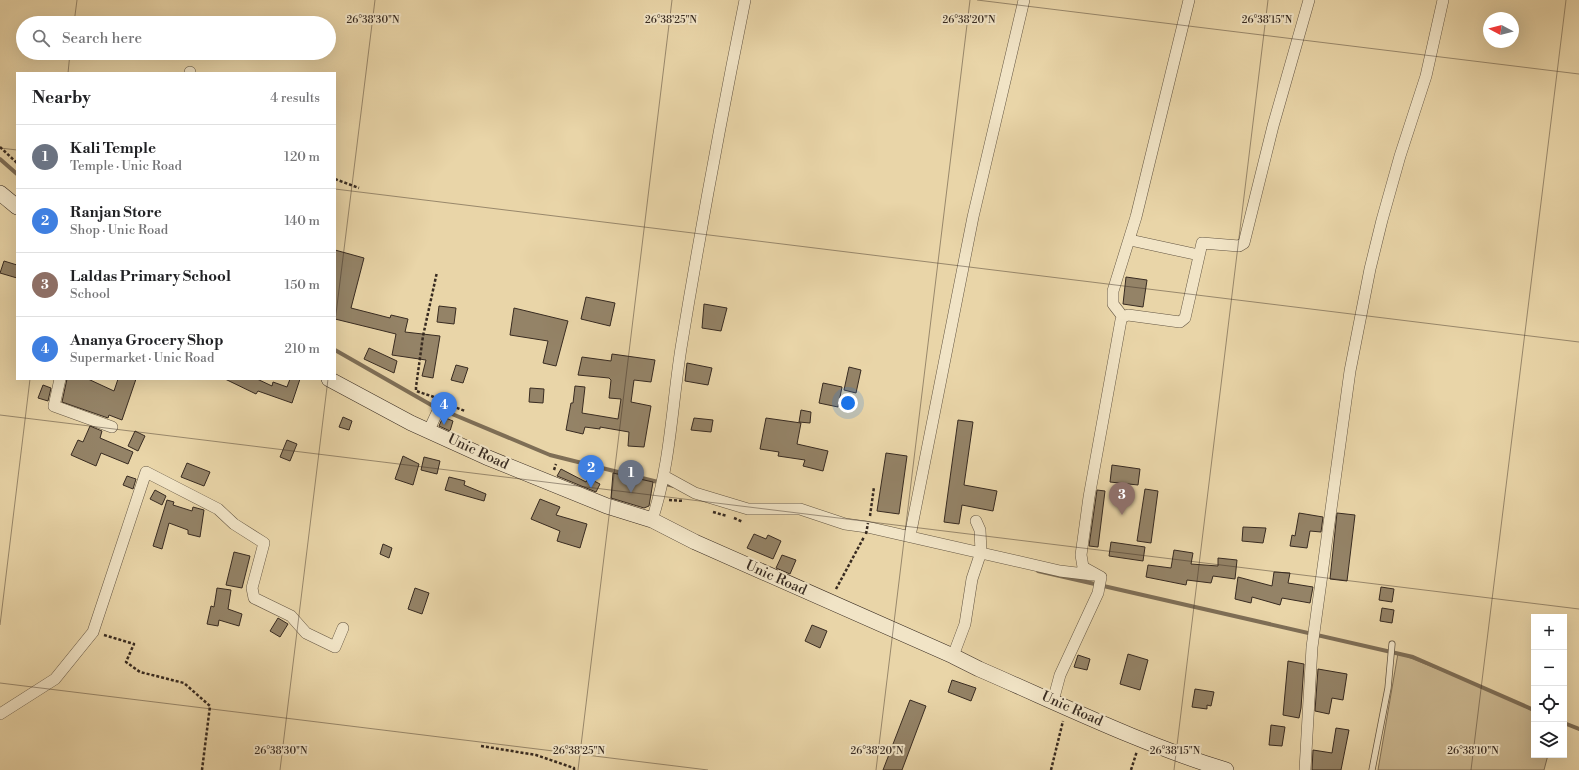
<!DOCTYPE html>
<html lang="en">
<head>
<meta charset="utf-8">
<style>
  :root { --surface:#fff; --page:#f6f6f6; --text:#202124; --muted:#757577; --line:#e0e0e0; --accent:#0b8043 }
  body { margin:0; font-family:"Libre Bodoni",serif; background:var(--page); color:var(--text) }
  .controls { position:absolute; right:12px; bottom:12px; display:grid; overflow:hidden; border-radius:0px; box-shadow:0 4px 16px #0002 }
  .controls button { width:36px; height:36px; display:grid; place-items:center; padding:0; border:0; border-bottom:1px solid var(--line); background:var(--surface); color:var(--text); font:20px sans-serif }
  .compass { position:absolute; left:1483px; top:12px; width:36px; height:36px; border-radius:50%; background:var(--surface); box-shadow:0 4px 16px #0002; rotate:277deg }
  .you { position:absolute; left:848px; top:403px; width:14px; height:14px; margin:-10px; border:3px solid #fff; border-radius:50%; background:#1a73e8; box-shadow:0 0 0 6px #1a73e833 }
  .badge { display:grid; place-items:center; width:26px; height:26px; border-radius:50%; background:var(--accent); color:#fff; font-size:13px; font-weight:700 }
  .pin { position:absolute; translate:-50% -33px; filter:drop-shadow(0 1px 2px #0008) }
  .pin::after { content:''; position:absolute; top:21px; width:14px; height:12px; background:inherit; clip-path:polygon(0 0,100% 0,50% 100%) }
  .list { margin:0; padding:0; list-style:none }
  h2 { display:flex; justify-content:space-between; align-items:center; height:52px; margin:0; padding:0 16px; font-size:17px }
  h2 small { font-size:13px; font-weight:400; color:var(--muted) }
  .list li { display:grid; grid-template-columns:26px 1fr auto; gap:12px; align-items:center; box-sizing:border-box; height:64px; padding:0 16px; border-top:1px solid var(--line) }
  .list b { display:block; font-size:15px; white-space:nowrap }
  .list p { margin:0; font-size:13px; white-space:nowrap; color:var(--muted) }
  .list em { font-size:13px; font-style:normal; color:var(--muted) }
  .icon { flex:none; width:22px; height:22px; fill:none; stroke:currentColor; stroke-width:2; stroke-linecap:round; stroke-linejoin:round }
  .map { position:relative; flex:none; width:1579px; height:770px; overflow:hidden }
  .search { position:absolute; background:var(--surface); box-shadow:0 4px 16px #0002; left:16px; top:16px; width:320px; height:44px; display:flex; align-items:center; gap:10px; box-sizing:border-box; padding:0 14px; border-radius:22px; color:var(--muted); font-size:15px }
  .panel { position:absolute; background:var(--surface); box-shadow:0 4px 16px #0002; left:16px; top:72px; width:320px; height:308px; border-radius:0px }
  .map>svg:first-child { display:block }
  .green { fill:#cbb891; stroke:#827259 }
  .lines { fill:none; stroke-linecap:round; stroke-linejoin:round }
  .stream { stroke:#7e6e56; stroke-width:4 }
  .building { fill:#948367; stroke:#382b21 }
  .service-casing { stroke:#645643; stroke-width:7 }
  .minor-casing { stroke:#645643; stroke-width:12 }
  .secondary-casing { stroke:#382b21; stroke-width:16 }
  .path { stroke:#382b21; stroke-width:2.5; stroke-dasharray:3 2; stroke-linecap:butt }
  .service { stroke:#f1e4c6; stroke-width:5.5 }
  .minor { stroke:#f1e4c6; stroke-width:11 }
  .secondary { stroke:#f1e4c6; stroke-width:15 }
  .path-bridge { stroke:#382b21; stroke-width:2.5; stroke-dasharray:3 2; stroke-linecap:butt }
  .ticks { fill:none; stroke:#382b21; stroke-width:1; stroke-opacity:0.45 }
  .labels { text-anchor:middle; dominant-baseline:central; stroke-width:4; stroke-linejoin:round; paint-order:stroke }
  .street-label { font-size:14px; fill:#382b21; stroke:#f1e4c6 }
  .ticks-label { font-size:10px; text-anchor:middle; fill:#382b21; stroke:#f1e4c6; stroke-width:4; stroke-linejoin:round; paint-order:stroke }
</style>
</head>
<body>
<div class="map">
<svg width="1579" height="770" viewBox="0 0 1579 770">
  <rect width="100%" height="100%" fill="#e9d5a8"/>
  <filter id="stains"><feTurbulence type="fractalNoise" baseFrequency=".005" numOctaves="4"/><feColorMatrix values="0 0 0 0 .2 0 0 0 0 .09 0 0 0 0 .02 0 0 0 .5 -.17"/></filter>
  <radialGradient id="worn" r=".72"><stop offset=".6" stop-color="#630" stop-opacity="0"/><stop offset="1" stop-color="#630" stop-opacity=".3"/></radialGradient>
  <path class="green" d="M1398,653L1497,693L1534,712V755H1548L1544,770H1378Z"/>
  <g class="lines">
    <path class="stream" d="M0,159L17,174
      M335,350L433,406L550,455L674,486
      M1038,571L1413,657L1534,710
      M1564,723L1579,729"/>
  </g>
  <path class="building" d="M335,250L364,258L351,308L390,318L391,315L408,319L405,332L440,336L433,378L422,376L426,360L392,355L396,334L335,319Z
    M4,261L17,265V278L0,273Z
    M1126,277L1147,280L1143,307L1123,304Z
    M586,297L615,303L610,326L581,319Z
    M704,304L727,308L721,331L702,328Z
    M439,306L456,308L454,324L437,322Z
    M514,308L568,321L556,366L543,363L548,341L510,335Z
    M369,348L397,361L394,373L364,359Z
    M612,354L655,360L651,382L634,380L631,402L651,406L644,447L628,446L629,432L600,427V429L585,427L583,434L566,430L571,403H573L575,386L585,387L582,413L618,419L621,399L609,398L611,380L609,378L578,375L582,357L611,361Z
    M687,363L712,368L708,385L685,381Z
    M456,365L468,368L463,383L451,380Z
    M849,367L861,370L856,393L844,390Z
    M67,379H88L114,391L118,379H136L122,420L109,415L108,418L62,402Z
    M225,379H257L272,386L273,382L287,387L290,379H300L292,403L258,391L256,394Z
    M823,383L842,387L838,407L819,403Z
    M43,385L51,388L48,401L38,398Z
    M530,388L544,389L543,403L529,402Z
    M801,410L811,412L810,423L799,422Z
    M343,417L352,421L349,430L339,427Z
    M443,417L453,421L450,431L439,426Z
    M694,418L713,420L711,432L691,430Z
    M766,418L801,423L797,444L828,451L823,471L803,466L805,460L778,456L779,452L760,449Z
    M958,420L973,422L964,485L997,491L993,511L962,505L959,524L944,522Z
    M90,426L102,431L100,438L133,452L128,464L101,453L96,466L71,455L78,440L83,442Z
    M135,431L145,436L138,451L128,446Z
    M287,440L297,444L290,461L280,457Z
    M886,453L907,456L899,514L877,511Z
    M403,456L419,464L413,485L395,479Z
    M424,457L440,461L437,474L421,470Z
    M187,463L210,472L204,486L181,477Z
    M1112,465L1140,469L1138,485L1110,482Z
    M561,469L586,482L588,478L600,484L596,492L557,476Z
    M613,473L653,482L649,506L644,508L611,498Z
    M127,476L136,479L133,489L123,485Z
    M449,477L465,481L464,485L486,494L484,501L445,490Z
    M1145,489L1158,491L1151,543L1137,541Z
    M155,490L166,496L162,505L150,499Z
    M1097,490L1105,491L1098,547L1089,546Z
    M540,499L560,507L556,515L587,524L580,548L557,541L560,531L531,519Z
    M167,500L174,502L173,505L192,511L193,507L204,510L200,537L188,534V530L169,523L162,549L153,546Z
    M1299,513L1323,517L1321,532L1310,531L1307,548L1290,546L1292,535L1295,536Z
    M1337,513L1355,515L1347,581L1330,579Z
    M1243,527L1266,528L1263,543L1242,541Z
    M754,534L766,539L768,535L781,541L773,559L747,548Z
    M1111,542L1145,547L1143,561L1109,556Z
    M383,544L392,548L389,558L380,554Z
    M1174,550L1193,553L1191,564L1218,566V558L1237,560L1235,579L1213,576L1211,583L1187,580L1186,585L1146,577L1148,565L1171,568Z
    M234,552L250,556L242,588L226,585Z
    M782,555L796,560L790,574L776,568Z
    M1274,572L1290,573L1288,583L1313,587L1310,603L1282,598L1280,605L1252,597L1251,603L1235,599L1238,577L1272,586Z
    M1381,587L1394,589L1392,602L1379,600Z
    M217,588L231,590L228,609L242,614L239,626L219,620L218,626L207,624L211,606L214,607Z
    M415,588L429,593L422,614L408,609Z
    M1382,608L1394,610L1392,623L1380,621Z
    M278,618L288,624L280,637L270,631Z
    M812,625L827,631L820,648L805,641Z
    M1128,654L1148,660L1140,690L1120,684Z
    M1078,655L1090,659L1087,670L1074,667Z
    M1288,661L1304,664L1301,708L1299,718L1283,715Z
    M1318,669L1347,674L1343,700L1332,698L1329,714L1315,711Z
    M952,680L976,688L971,701L948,692Z
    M1195,689L1214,692L1211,706L1207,705V709L1192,707Z
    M910,700L926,706L902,770H883Z
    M1271,725L1285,727L1282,746L1269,745Z
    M1336,728L1349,730L1341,770H1312L1313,750L1332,753Z"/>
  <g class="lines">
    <defs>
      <path id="service" d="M1372,770L1388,688L1392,644"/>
      <path id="minor" d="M190,73V72
        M1130,240L1199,255
        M1123,317L1113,304V291L1136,217L1189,0
        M60,379L54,406L112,427
        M429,430L442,402
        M664,476L695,493L748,509H800L845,524L867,527L1060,571L1093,575
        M652,520C671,463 672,401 682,342C701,227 722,114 745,0
        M910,536L973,217L1024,0
        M953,656L965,624L972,579L981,552L980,530L976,521
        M1053,701L1060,675L1098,593L1101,577L1083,567L1081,555L1089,497L1121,320L1123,317L1128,315L1180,322L1185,318L1202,243L1239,246L1244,243L1273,126L1309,0
        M0,714L55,679L93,632L146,472L218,509L234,524L264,543L252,588L254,598L291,616L306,633L335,647L343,628
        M1305,770L1312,647L1350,371L1370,269L1382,220L1400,156L1426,76L1443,0"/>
      <path id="secondary" d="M0,193L17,207
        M329,379L411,423L486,457L607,506L652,520L695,542L953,656L979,669C1060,704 1141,744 1226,770"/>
    </defs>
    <use href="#service" class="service-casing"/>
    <use href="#minor" class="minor-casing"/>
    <use href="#secondary" class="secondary-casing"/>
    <path class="path" d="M0,147L17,163
      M335,179L359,188
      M434,397L416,391V387L423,336L437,272
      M452,406L465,411
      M554,470L556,464
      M669,500L684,501
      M713,512L727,516
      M870,516L874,487
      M734,518L743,522
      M836,589L864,537
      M104,635L134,644L126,662L140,672L184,683L210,706L202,770
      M481,746L536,755L574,768V770
      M1051,770L1063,721
      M1131,770L1137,751"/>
    <use href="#service" class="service"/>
    <use href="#minor" class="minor"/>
    <use href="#secondary" class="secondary"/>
    <path class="path-bridge" d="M866,534L868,523"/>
  </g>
  <path class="ticks" d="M977,0L1579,74M74,23L77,0M68,73L70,53M0,148L17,150M335,189L1579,342M335,322L375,0M0,415L1579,609M0,625L30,379M0,683L708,770M280,770L328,379M578,770L672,0M876,770L970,0M1174,770L1268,0M1471,770L1566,0"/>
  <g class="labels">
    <g class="street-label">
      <text transform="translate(478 452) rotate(25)">Unic Road</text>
      <text transform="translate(776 578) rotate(24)">Unic Road</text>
      <text transform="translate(1072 709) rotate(24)">Unic Road</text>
    </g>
  </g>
  <g class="ticks-label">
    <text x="373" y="23">26°38'30"N</text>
    <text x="671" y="23">26°38'25"N</text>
    <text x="969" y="23">26°38'20"N</text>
    <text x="1267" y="23">26°38'15"N</text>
    <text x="281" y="754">26°38'30"N</text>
    <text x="579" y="754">26°38'25"N</text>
    <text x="877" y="754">26°38'20"N</text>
    <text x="1175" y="754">26°38'15"N</text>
    <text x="1473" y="754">26°38'10"N</text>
  </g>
  <rect width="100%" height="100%" filter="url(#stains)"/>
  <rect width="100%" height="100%" fill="url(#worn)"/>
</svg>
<div class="controls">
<button>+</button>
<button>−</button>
<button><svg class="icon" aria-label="locate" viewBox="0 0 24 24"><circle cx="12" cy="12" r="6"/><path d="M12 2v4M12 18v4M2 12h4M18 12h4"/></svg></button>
<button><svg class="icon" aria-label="layers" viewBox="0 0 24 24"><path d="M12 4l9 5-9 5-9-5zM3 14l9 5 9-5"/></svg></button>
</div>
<svg class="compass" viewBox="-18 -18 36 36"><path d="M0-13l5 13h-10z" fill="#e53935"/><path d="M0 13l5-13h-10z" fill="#757577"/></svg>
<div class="you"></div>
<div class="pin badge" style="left:631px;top:493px;background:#6b7280">1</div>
<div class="pin badge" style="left:591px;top:488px;background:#3f7fe0">2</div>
<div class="pin badge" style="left:1122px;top:515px;background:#8d6e63">3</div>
<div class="pin badge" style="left:444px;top:425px;background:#3f7fe0">4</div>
<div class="search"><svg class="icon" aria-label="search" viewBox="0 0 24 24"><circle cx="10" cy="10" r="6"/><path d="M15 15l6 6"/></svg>Search here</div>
<section class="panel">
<h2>Nearby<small>4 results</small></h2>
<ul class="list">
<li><span class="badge" style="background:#6b7280">1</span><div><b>Kali Temple</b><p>Temple · Unic Road</p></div><em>120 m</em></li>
<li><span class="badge" style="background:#3f7fe0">2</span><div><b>Ranjan Store</b><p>Shop · Unic Road</p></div><em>140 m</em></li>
<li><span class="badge" style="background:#8d6e63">3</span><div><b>Laldas Primary School</b><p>School</p></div><em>150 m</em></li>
<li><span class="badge" style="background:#3f7fe0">4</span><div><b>Ananya Grocery Shop</b><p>Supermarket · Unic Road</p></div><em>210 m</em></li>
</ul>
</section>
</div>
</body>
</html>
